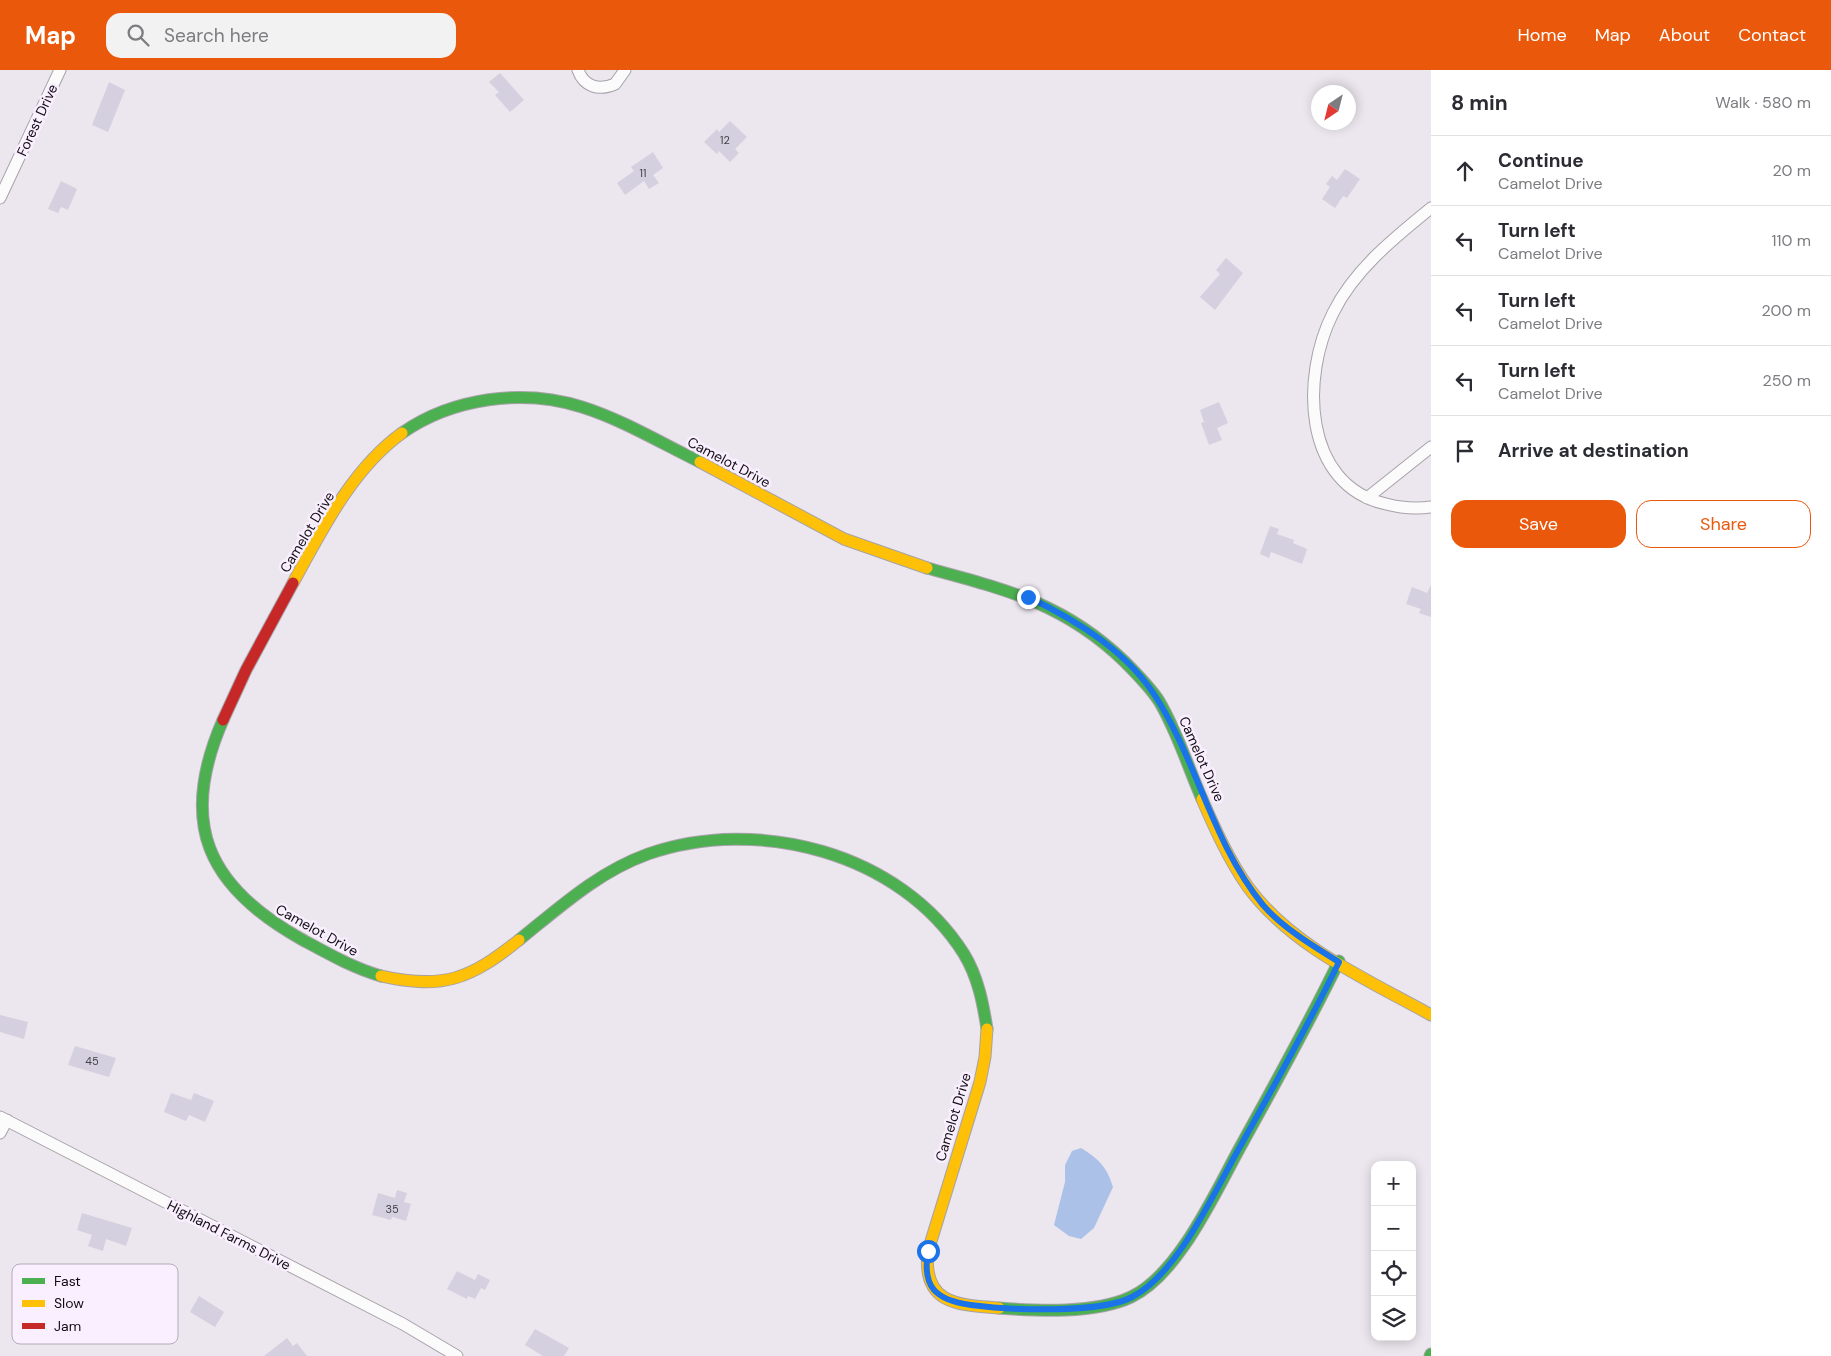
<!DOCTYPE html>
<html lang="en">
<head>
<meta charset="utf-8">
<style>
  :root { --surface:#fff; --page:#f2f2f3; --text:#2b2b33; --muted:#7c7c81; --line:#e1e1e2; --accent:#ea580c }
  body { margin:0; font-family:"DM Sans",sans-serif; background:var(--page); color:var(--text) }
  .controls { position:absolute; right:15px; bottom:15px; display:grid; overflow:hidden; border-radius:10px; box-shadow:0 2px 12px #0003 }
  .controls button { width:45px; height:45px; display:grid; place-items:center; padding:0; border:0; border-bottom:1px solid var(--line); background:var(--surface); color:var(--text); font:25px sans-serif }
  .compass { position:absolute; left:1311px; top:15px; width:45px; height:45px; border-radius:50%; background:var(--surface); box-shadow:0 2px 12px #0003; rotate:215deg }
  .stop { position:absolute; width:15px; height:15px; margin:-11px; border:4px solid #1a73e8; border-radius:50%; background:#fff }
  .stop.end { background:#1a73e8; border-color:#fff; box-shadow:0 1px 5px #0008 }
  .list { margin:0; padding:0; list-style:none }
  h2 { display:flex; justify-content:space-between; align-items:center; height:65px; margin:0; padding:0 20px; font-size:21px }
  h2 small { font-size:16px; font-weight:400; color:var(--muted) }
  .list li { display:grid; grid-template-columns:32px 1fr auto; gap:15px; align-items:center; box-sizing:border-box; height:70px; padding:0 20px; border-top:1px solid var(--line) }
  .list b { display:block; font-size:19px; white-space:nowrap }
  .list p { margin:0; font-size:16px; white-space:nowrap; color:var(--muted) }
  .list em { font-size:16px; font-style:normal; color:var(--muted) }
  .actions { display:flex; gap:10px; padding:15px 20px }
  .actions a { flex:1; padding:11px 0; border:1px solid var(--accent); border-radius:15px; text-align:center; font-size:18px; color:var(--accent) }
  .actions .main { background:var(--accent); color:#fff }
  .icon { flex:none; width:28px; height:28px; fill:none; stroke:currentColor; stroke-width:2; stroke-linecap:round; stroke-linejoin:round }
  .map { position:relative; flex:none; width:1431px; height:1286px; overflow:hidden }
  header { display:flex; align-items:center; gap:30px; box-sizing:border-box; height:70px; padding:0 25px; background:var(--accent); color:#fff }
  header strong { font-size:24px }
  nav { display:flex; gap:28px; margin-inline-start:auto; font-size:18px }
  .search { width:350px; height:45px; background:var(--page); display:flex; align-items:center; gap:12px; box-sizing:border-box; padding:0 18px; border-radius:15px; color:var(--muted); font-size:19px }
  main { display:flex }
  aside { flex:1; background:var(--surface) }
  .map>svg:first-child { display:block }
  .water { fill:#abc1e7 }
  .building { fill:#d4d0df }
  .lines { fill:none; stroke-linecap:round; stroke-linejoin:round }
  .street-casing { stroke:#a7a2a9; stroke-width:13 }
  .fast-casing { stroke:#a7a2a9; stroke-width:13 }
  .slow-casing { stroke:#a7a2a9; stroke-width:13 }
  .jam-casing { stroke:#a7a2a9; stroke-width:13 }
  .street { stroke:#fcfbfc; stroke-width:11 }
  .fast { stroke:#4caf50; stroke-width:11 }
  .slow { stroke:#ffc107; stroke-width:11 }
  .jam { stroke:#c62828; stroke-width:11 }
  .route { stroke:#1a73e8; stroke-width:6 }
  .labels { text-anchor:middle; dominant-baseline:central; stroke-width:5; stroke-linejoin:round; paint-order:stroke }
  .number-label { font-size:11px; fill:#444047 }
  .street-label { font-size:14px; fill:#120e13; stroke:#faefff }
  .key { fill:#faefff; stroke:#b4acb8; stroke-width:1 }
  .key-label { font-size:14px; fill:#120e13 }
</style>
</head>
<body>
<header>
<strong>Map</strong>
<div class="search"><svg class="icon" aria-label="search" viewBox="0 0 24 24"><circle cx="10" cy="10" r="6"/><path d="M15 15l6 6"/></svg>Search here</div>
<nav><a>Home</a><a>Map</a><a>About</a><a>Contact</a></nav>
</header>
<main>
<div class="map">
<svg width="1431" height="1286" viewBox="0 0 1431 1286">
  <rect width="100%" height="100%" fill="#ece6ee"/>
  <path class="water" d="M1081,1078C1099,1089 1107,1097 1113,1117L1094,1158L1081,1169L1069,1166L1054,1155L1065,1112V1095L1072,1081Z"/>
  <path class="building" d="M500,3L524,30L510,42L495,25L499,22L489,12Z
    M109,12L125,20L108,62L92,55Z
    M730,51L747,67L735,79L739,83L730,92L719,81L717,84L704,72L717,59L719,62Z
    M653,82L663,98L653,105L659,113L649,119L644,111L625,125L617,113L634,101L631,97Z
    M1345,99L1360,109L1347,128L1343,126L1335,138L1322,129L1330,117L1326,114L1332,106L1337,110Z
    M61,111L77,119L68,140L61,137L58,143L48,139Z
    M1226,188L1243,203L1215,240L1200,227L1220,204L1216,200Z
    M1219,332L1228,353L1217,358L1222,370L1209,375L1201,353L1204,352L1200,340Z
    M1270,456L1279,459L1277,464L1294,470L1293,473L1307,479L1302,494L1271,482L1269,488L1260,484Z
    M1431,515V547L1419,543L1421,539L1406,534L1412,517L1427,523Z
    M0,945L28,952L24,969L0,962Z
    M75,976L116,988L109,1007L68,995Z
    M171,1023L191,1030L194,1023L214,1031L205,1052L189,1045L186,1051L164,1042Z
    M397,1120L407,1123L404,1132L411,1134L406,1151L392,1147L391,1150L372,1145L378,1123L395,1128Z
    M82,1143L132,1158L126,1176L106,1169L103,1181L88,1176L92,1165L77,1160Z
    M457,1201L475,1210L478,1204L490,1210L485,1220L481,1218L475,1229L468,1226L467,1229L447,1219Z
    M199,1226L224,1242L215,1257L190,1242Z
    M535,1259L569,1278L564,1286H543L525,1275Z
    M287,1268L293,1276L297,1273L307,1286H264Z"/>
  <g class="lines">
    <defs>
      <path id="street" d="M578,0C584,17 599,21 615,14L625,0
        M0,128L60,0
        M1431,138C1394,168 1354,200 1333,243C1301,306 1302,415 1386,434C1401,438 1416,439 1431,437
        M1367,428L1431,377
        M0,1047L403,1254L457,1286
        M0,1063L7,1050"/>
      <path id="fast" d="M402,363C452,328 523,318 582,337C623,350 661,373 700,392
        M927,498C1004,519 1064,533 1124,591C1136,603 1150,617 1159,631C1177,661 1188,697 1202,729
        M223,650C178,753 207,816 301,869C327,883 353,898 381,906
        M519,870C560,837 598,802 648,784C757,746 900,782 964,884C978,907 983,933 987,959
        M999,1238C1038,1241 1095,1244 1131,1227C1180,1204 1217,1118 1243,1072C1276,1012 1309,953 1339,891
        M1430,1286L1431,1284"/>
      <path id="slow" d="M700,392L844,469L927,498
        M293,513C322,460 352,399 402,363
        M1202,729C1215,759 1229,790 1248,817C1292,877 1368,910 1431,945
        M381,906C444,920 470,909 519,870
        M987,959L985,987L980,1012L928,1181C922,1234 957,1235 999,1238"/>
      <path id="jam" d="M223,650L246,600L293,513"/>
    </defs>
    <use href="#street" class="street-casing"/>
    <use href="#fast" class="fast-casing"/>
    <use href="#slow" class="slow-casing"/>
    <use href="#jam" class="jam-casing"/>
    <use href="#street" class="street"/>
    <use href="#fast" class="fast"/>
    <use href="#slow" class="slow"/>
    <use href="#jam" class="jam"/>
  </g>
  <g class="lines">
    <path class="route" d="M928,1181C922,1217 935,1230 971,1235C1008,1240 1100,1244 1132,1227C1179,1203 1215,1120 1241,1075C1275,1014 1309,954 1339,892C1313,876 1283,858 1263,835C1214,775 1199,698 1159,632C1130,583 1078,551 1028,527"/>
  </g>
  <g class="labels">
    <g class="number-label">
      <text x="725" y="70">12</text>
      <text x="643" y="103">11</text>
      <text x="92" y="991">45</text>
      <text x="392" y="1139">35</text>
    </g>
    <g class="street-label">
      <text transform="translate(37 50) rotate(-65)">Forest Drive</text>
      <text transform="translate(729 392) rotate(28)">Camelot Drive</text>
      <text transform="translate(307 462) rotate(-59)">Camelot Drive</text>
      <text transform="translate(1202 689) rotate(66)">Camelot Drive</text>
      <text transform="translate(317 860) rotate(29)">Camelot Drive</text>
      <text transform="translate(953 1047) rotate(-73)">Camelot Drive</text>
      <text transform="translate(229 1165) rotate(27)">Highland Farms Drive</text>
    </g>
  </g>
  <rect x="12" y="1194" width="166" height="80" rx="8" class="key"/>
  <rect x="22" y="1208" width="23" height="6" fill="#4caf50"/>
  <rect x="22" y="1230" width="23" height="7" fill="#ffc107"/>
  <rect x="22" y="1253" width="23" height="6" fill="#c62828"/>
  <g class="key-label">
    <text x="54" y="1216">Fast</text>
    <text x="54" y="1238">Slow</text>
    <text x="54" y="1261">Jam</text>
  </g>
</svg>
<div class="controls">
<button>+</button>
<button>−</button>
<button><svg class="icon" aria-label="locate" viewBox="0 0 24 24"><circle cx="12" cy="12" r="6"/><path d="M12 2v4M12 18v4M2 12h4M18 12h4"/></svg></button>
<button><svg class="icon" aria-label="layers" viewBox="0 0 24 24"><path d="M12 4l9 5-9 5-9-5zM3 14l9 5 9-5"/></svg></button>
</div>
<svg class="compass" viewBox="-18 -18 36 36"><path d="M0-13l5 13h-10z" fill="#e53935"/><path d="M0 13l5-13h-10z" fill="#7c7c81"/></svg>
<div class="stop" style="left:928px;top:1181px"></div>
<div class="stop end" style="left:1028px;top:527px"></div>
</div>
<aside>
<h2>8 min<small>Walk · 580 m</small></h2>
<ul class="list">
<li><svg class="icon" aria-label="ahead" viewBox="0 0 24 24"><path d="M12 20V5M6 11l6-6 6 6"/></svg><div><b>Continue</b><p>Camelot Drive</p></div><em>20 m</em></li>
<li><svg class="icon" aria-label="left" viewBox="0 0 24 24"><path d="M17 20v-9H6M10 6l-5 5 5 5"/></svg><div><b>Turn left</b><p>Camelot Drive</p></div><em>110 m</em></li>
<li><svg class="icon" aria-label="left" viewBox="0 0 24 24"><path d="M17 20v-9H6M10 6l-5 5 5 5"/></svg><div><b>Turn left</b><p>Camelot Drive</p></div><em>200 m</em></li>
<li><svg class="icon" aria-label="left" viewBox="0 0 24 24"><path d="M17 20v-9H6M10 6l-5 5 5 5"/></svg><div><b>Turn left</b><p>Camelot Drive</p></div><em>250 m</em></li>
<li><svg class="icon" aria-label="arrive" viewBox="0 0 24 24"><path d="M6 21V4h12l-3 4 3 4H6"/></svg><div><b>Arrive at destination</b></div></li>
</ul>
<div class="actions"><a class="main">Save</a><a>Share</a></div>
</aside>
</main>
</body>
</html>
